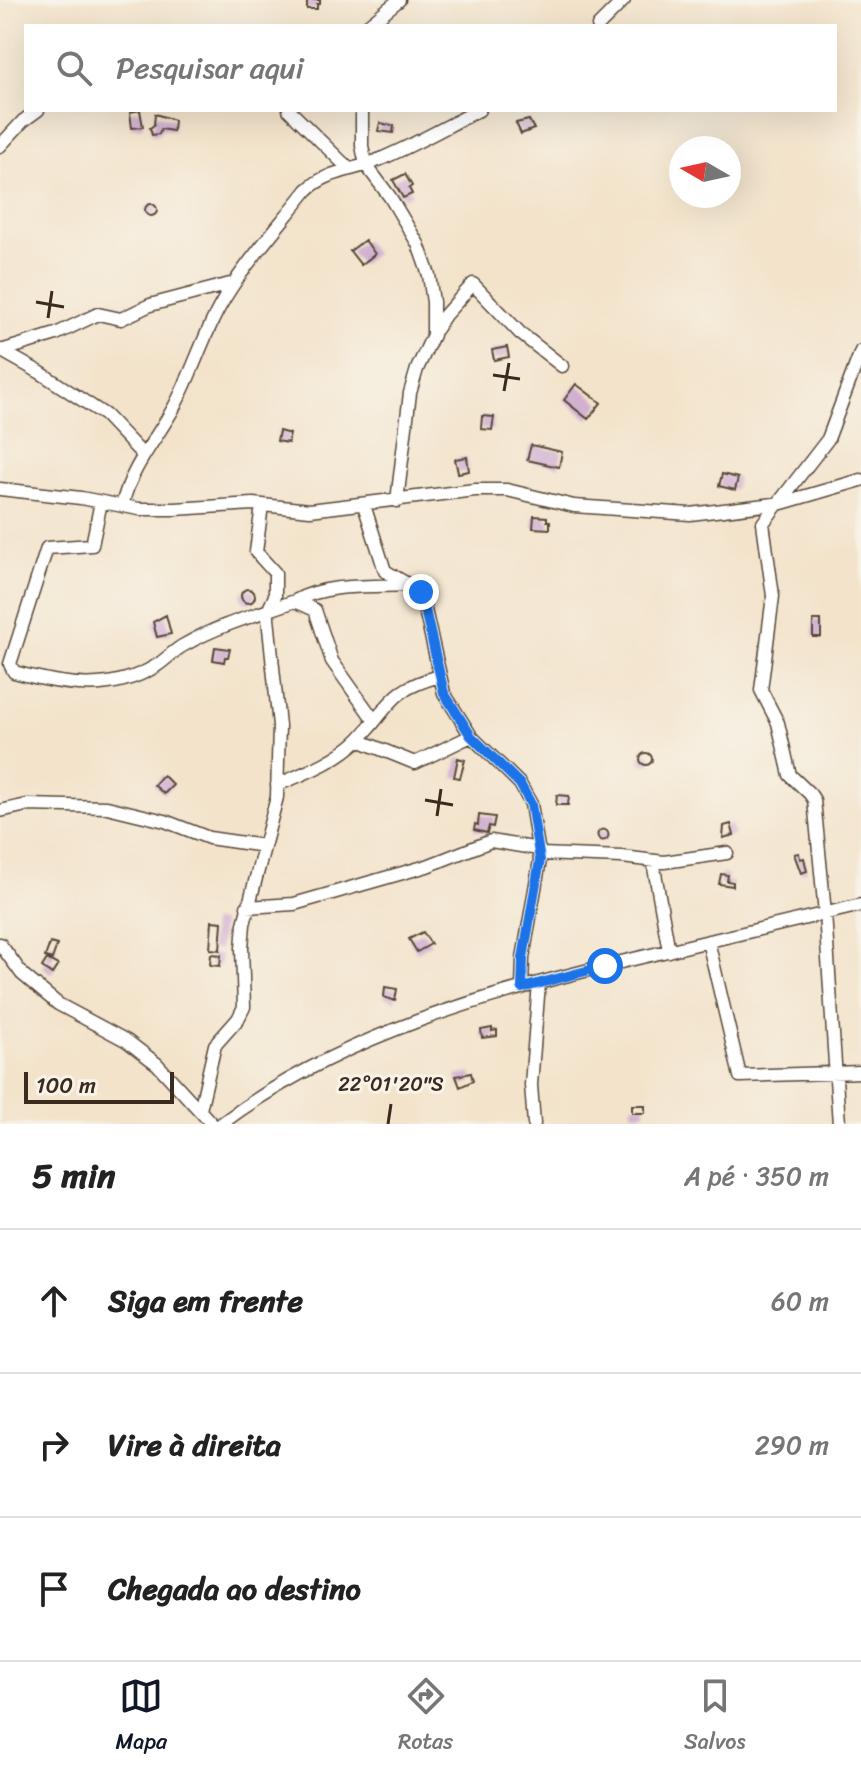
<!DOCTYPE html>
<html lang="pt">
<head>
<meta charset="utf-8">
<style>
  :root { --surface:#fff; --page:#f6f6f6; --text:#222; --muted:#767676; --line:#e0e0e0; --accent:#111827 }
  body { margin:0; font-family:Sriracha,sans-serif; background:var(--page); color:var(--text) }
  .compass { position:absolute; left:669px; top:136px; width:72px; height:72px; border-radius:50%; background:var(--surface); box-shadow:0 8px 32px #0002; rotate:279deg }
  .scale { position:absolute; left:24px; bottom:20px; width:150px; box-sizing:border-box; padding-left:8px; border:4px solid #3b2a1e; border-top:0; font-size:22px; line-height:28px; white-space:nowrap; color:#3b2a1e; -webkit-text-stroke:6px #f7f3e8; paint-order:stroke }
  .stop { position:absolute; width:24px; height:24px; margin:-18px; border:6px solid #1a73e8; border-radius:50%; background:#fff }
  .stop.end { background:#1a73e8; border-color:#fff; box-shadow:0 2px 8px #0008 }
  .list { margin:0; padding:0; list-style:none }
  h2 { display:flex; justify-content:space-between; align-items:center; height:104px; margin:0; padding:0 32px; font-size:34px }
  h2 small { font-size:26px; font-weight:400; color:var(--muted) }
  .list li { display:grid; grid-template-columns:52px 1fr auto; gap:24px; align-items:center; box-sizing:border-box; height:144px; padding:0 32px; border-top:2px solid var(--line) }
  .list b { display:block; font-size:30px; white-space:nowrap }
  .list em { font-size:26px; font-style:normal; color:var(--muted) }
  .icon { flex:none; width:44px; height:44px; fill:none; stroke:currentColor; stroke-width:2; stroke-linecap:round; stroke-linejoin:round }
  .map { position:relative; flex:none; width:861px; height:1124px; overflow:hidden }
  .search { position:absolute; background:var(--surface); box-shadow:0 8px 32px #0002; left:24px; right:24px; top:24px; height:88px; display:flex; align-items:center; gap:20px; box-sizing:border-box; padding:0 28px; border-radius:0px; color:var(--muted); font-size:30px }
  .sheet { height:536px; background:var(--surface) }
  nav { display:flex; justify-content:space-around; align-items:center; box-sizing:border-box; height:112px; border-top:2px solid var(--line); background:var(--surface); font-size:22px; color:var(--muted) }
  nav a { display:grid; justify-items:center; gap:4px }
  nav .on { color:var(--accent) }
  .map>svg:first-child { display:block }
  .building { fill:#d1aed0 }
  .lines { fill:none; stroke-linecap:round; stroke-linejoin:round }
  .street-casing { stroke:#574638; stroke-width:15 }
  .street { stroke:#fff; stroke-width:12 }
  .route { stroke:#1a73e8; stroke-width:10 }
  .ticks { fill:none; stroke:#3b2a1e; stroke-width:3 }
  .ticks-label { font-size:20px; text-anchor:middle; fill:#3b2a1e; stroke:#f7f3e8; stroke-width:6; stroke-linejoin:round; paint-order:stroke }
</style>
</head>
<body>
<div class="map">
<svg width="861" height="1124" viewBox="0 0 861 1124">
  <rect width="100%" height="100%" fill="#f7f3e8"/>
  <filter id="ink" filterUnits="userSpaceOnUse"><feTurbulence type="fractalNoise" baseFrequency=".0125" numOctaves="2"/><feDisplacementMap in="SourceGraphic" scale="16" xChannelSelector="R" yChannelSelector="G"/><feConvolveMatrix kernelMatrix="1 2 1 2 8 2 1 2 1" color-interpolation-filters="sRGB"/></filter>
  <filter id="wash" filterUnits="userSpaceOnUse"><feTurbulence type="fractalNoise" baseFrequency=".006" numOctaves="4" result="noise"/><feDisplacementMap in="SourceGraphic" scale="32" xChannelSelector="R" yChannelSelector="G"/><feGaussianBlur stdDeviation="1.8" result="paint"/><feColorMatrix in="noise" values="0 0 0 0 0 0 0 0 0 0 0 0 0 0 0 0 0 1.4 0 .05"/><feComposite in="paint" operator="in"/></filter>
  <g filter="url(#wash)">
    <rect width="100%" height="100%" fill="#f3e3cb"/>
    <g id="blocks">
      <path class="building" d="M307,0H320V4H317V9H307Z
        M140,110L143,127L132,128L130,112Z
        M155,114L174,120L173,131L161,129L159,134L152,135L150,128L154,125Z
        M529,120L534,129L521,134L516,123Z
        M380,123L394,126L393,133L378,131Z
        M405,174L412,186L409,188L412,194L403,198L393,180Z
        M145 210a6 6 0 1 1 12 0a6 6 0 1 1-12 0Z
        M365,240L375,254L361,265L350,251Z
        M507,347L509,357L494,360L492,350Z
        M576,384L601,403L588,419L564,400Z
        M482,416L494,417L492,430L481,429Z
        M279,431L290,434L288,443L277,441Z
        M531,445L562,452L559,467L527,460Z
        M467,457L469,471L458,473L455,459Z
        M722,474L738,478L735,490L719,486Z
        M534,516L547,517V521H550V529L533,528Z
        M241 596a7 7 0 1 1 14 0a7 7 0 1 1-14 0Z
        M166,615L171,634L157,637L153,622Z
        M813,620H821V637H813Z
        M215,647L230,649L228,657H225L224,662L213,660Z
        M640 759a6 6 0 1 1 12 0a6 6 0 1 1-12 0Z
        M458,758L465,760L460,778L454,777Z
        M163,775L173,785L164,794L154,785Z
        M557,795L569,796L568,805H556Z
        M479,815L495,817L493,827L489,826L487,833L474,830L475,824L478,825Z
        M731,824L734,835L723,838L724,826Z
        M597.5 835a5.5 5.5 0 1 1 11 0a5.5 5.5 0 1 1-11 0Z
        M799,853L800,859L804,858L807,871L801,873L794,854Z
        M721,874L728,875L727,881L733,882V886L719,884Z
        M212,921L222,922L220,950L210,949Z
        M423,932L431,944L417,952L409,939Z
        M50,943L57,945L52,959L45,957Z
        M211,954L221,955L220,966L210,965Z
        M47,959L58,965L52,974L42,967Z
        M385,987L397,989L395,1001L384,997Z
        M492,1028V1031L497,1030V1036L482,1038L481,1030Z
        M471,1073L473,1081L460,1087L456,1076Z
        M632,1105H645V1113H632Z"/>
    </g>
  </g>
  <g filter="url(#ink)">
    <use href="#blocks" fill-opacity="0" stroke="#574638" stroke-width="2"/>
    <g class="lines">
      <defs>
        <path id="street" d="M367,26L399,0
          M598,26L624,0
          M289,110L348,168
          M362,110V146L366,165L390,197L418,244L429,275L433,302V335L417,369L410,393L397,501
          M0,146L23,121L38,110
          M436,329L445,315L473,284L520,333L562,366
          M0,350L41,373L105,415L143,455
          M1,351L56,334L98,314L121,319L150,305L234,283
          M0,489L81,498L139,509H175L253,504L310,510L475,490H507L574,506L690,514L782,503L861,480
          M101,502L92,545L47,548L10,664L14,672C63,685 110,694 156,666C167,659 175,649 186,644C219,625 259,614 295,601L315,610L332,661L374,720
          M364,505L385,571L421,592L444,693L471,736L520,784L531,804L540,860L523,958L522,988
          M122,506C130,469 155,441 173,409C191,377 201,341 219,308C240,269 279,226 307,190C327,171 352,171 376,161C411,147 445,127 479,110
          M295,601C327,583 371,587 407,585
          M358,740L415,763L471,736
          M277,785C305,773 337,761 359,739C392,705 388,690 440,676
          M0,811L27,805L107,807L165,821L209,838L264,846
          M540,854L622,857L664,862L727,853
          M653,862L669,951
          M247,907L294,904L427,866L491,841L539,849
          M708,941L740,1076L861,1072
          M0,944L22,974L58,1004L127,1041L157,1064L212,1124
          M200,1110L215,1045L238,1019L244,1007L242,948L244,924L277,797L279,726L268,618V611L275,596V573L256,552L262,505
          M221,1124C344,1032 495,992 642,957C715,940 788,922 861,905
          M534,1124L531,1085L539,983
          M839,1124L825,913L814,800L810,794L790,775L778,723L761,690L773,596L763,523L828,439L861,351"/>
      </defs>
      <use href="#street" class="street-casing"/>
      <use href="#street" class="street"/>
    </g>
  </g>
  <g class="lines" filter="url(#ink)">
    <path class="route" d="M421,592L444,693L471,736L520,784L531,804L540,860L523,958L522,988L605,966"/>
  </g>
  <path class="ticks" d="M36,302L64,307M48,318L52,291M493,375L520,379M504,391L509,363M425,800L453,805M437,816L441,789M388,1124L391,1104"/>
  <g class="ticks-label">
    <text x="391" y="1091">22°01'20"S</text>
  </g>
</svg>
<svg class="compass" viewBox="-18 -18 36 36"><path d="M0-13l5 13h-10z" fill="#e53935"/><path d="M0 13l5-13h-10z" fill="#767676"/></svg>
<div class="scale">100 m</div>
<div class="stop" style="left:605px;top:966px"></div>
<div class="stop end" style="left:421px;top:592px"></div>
<div class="search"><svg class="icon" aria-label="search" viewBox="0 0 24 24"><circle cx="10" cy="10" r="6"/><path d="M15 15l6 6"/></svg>Pesquisar aqui</div>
</div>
<section class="sheet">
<h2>5 min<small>A pé · 350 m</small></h2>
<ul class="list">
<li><svg class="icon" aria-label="ahead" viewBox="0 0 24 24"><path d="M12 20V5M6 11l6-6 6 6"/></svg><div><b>Siga em frente</b></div><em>60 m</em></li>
<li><svg class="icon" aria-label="right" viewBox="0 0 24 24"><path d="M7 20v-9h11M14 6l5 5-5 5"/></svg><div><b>Vire à direita</b></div><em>290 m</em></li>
<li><svg class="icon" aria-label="arrive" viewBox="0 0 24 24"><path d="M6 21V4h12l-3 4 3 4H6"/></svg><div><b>Chegada ao destino</b></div></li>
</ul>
</section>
<nav>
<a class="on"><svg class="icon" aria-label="map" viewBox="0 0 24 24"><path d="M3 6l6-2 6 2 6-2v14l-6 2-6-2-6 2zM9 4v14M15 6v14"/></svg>Mapa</a>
<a><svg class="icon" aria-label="directions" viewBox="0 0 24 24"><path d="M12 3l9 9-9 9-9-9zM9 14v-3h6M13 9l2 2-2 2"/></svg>Rotas</a>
<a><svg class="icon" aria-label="saved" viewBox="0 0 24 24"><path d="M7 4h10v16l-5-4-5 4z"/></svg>Salvos</a>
</nav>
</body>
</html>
